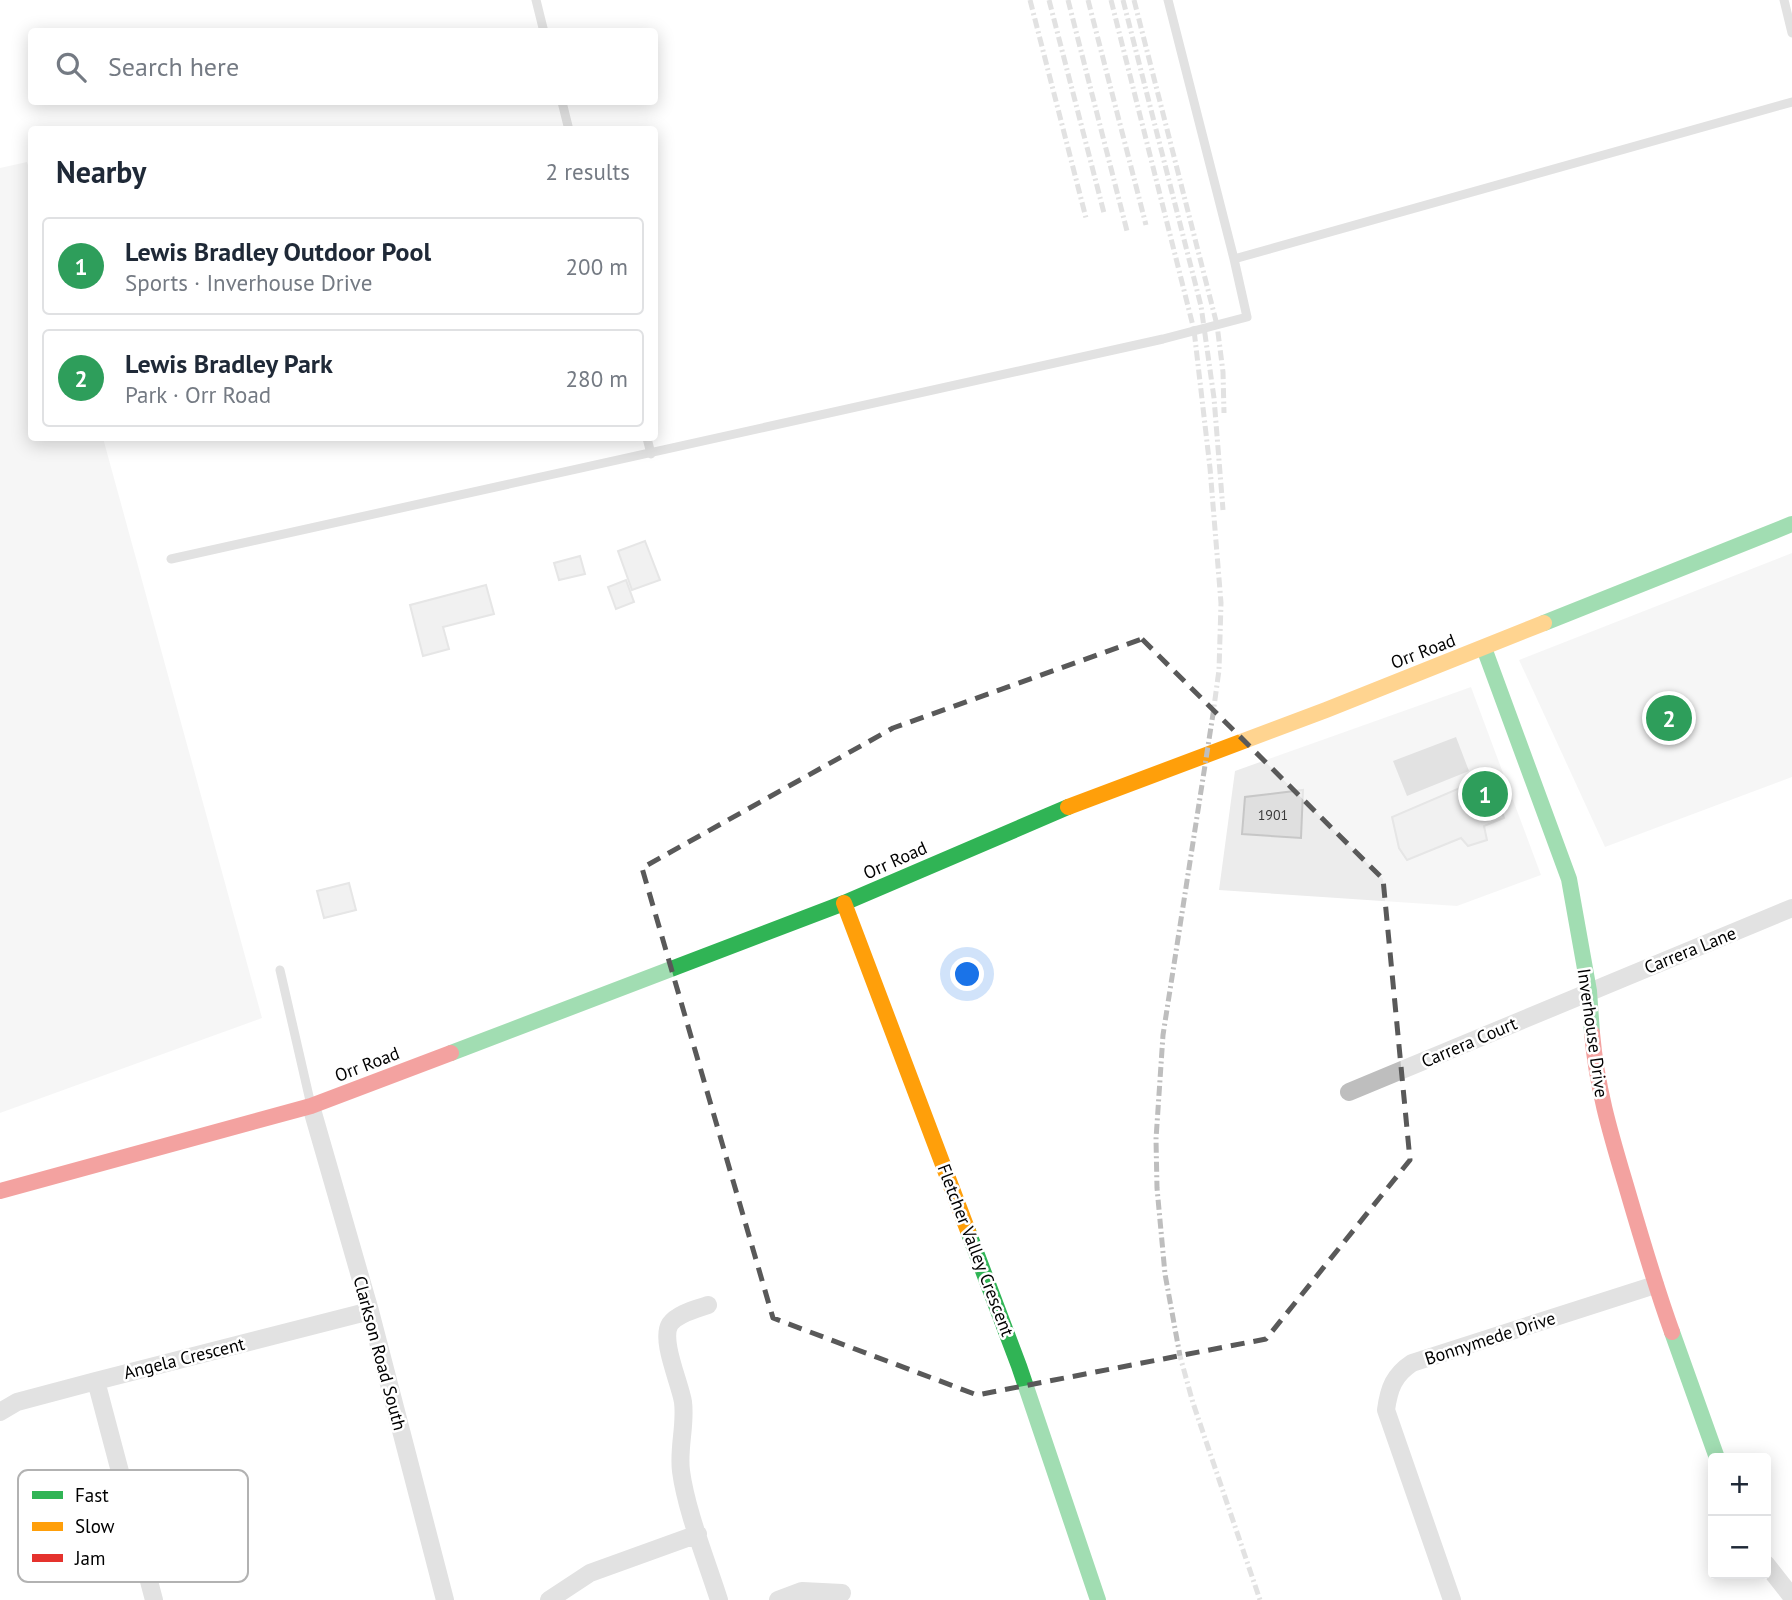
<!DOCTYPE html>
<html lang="en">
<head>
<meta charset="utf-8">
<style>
  :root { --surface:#fff; --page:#f6f6f7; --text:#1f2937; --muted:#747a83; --line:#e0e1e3; --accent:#0f766e }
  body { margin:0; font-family:"PT Sans",sans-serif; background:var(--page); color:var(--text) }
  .controls { position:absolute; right:21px; bottom:21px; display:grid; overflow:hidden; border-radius:7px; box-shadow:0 4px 18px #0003 }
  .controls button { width:63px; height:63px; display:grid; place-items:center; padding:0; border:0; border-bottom:2px solid var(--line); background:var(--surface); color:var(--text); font:35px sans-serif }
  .you { position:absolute; left:968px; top:975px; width:24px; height:24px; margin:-18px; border:5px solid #fff; border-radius:50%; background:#1a73e8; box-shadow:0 0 0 10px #1a73e833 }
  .badge { display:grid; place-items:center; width:46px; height:46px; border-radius:50%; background:var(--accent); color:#fff; font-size:23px; font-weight:700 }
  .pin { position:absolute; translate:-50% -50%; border:4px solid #fff; box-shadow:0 2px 7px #0006 }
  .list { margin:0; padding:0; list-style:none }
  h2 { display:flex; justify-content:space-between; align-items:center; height:91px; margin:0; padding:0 28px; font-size:30px }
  h2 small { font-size:23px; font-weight:400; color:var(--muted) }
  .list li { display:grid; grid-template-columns:46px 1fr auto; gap:21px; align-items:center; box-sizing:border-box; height:98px; margin:0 14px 14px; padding:0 14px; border:2px solid var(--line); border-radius:7px }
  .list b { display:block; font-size:26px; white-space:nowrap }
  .list p { margin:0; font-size:23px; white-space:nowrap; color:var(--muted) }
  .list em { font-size:23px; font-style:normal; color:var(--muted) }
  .icon { flex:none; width:38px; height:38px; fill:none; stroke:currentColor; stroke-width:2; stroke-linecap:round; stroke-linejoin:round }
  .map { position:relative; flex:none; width:1792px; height:1600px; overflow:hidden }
  .search { position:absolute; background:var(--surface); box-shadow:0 4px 18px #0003; left:28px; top:28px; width:630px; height:77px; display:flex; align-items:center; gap:18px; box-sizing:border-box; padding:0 24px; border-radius:7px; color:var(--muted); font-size:26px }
  .panel { position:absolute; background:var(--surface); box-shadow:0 4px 18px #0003; left:28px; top:126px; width:630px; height:315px; border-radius:7px }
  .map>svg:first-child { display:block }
  .green { fill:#ececec }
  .water { fill:#bfbfbf }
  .building { fill:#dfdfdf; stroke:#c7c7c7; stroke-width:2 }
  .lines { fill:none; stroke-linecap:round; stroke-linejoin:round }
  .lane { stroke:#bebebe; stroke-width:9 }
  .street { stroke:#bebebe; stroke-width:18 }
  .fast { stroke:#30b455; stroke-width:16 }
  .slow { stroke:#ff9f0a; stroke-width:16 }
  .jam { stroke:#e5322d; stroke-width:16 }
  .rail { stroke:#bebebe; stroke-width:5; stroke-dasharray:10 3.5 2 3.5; stroke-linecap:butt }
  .marked { fill:none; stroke:#595959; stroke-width:5; stroke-dasharray:14 9; stroke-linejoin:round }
  .labels { text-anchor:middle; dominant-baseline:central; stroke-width:5; stroke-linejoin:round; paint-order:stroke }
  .number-label { font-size:14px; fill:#383838 }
  .street-label { font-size:18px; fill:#000; stroke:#fff }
  .key { fill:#fff; stroke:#b2b2b2; stroke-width:2 }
  .key-label { font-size:19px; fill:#000 }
</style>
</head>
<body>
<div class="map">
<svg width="1792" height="1600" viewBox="0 0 1792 1600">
  <rect width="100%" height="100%" fill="#fff"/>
  <path class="green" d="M27,162L32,178V438H103L262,1018L0,1113V168Z
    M1792,553V777L1605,847L1519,660Z
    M1471,687L1541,875L1457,906L1219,890L1235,771Z"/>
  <path class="water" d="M1456,737L1469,771L1407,796L1393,761Z"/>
  <path class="building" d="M645,541L660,580L632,590L618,551Z
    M580,556L585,574L559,580L554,563Z
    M626,580L634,602L616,609L608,587Z
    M486,585L494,614L443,627L449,649L423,656L410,605Z
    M1490,775L1504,818L1484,826L1487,840L1468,846L1461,838L1407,860L1399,848L1392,817Z
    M1303,790L1301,838L1242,834L1245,797Z
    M349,883L356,910L324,918L317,891Z"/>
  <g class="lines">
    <path class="lane" d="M536,0L544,32
      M1168,0L1234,259L1792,102
      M1784,0L1792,33
      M562,102L569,130
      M647,438L651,454
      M171,559L1163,339L1247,317L1234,259
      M280,970L311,1105"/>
    <path class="street" d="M1349,1092L1792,908
      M311,1106L370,1311L445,1600
      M708,1305C697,1309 678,1313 670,1324C660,1340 680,1383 683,1402C686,1425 678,1448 681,1471C686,1510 707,1562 719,1600
      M96,1381L154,1600
      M0,1412L17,1402L96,1381L370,1311
      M1766,1564L1792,1597
      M549,1600L590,1573L698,1534
      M778,1600L802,1591L842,1593
      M1452,1600L1386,1410C1389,1388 1394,1375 1412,1363L1655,1285"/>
    <path class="fast" d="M1544,623L1792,524
      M1484,648L1569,879L1589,991L1592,1033
      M451,1053L844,903L1068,807
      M968,1231L1019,1366L1098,1600
      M1672,1332L1717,1458"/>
    <path class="slow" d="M1068,807L1326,710L1544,623
      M844,903L968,1231"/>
    <path class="jam" d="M1592,1033C1597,1090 1611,1135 1627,1189C1641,1237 1655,1285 1672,1332
      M0,1191L311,1106L451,1053"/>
    <path class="rail" d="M1030,0L1086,218
      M1049,0L1104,213
      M1068,0L1127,231
      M1088,0L1146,225
      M1111,0L1194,330L1210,468L1221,603L1219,670L1213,714L1163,1035L1156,1139L1157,1188L1165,1274L1180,1356L1193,1403L1260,1600
      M1123,0L1201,306L1214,398L1223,510
      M1134,0L1217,325L1223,372L1224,413"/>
  </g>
  <path d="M0 0H1792V1600H0ZM1142,639L1383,879L1410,1160L1266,1339L977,1395L773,1318L642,868L893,728Z" fill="#fff" fill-opacity=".55" fill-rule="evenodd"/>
  <path class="marked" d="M1142,639L1383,879L1410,1160L1266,1339L977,1395L773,1318L642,868L893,728Z"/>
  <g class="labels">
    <g class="number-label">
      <text x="1273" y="815">1901</text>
    </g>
    <g class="street-label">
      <text transform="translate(1423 651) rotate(-21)">Orr Road</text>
      <text transform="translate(895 860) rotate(-24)">Orr Road</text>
      <text transform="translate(1690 950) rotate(-22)">Carrera Lane</text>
      <text transform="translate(1593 1033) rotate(82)">Inverhouse Drive</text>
      <text transform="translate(1469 1042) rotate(-23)">Carrera Court</text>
      <text transform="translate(367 1064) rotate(-21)">Orr Road</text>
      <text transform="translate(976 1250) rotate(69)">Fletcher Valley Crescent</text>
      <text transform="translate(1490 1338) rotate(-18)">Bonnymede Drive</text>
      <text transform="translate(380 1353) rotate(75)">Clarkson Road South</text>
      <text transform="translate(184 1358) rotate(-14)">Angela Crescent</text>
    </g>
  </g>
  <rect x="18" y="1470" width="230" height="112" rx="10" class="key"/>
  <rect x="32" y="1491" width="31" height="8" fill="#30b455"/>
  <rect x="32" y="1522" width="31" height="9" fill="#ff9f0a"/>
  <rect x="32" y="1554" width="31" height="8" fill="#e5322d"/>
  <g class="key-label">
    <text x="75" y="1502">Fast</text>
    <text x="75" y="1533">Slow</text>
    <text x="75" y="1565">Jam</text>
  </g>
</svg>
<div class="controls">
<button>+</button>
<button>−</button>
</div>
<div class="you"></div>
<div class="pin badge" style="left:1485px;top:794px;background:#2e9e5b">1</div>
<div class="pin badge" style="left:1669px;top:718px;background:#2e9e5b">2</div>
<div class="search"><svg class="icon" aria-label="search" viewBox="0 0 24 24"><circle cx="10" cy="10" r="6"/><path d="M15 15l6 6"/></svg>Search here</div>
<section class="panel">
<h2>Nearby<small>2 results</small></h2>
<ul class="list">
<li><span class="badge" style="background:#2e9e5b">1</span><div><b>Lewis Bradley Outdoor Pool</b><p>Sports · Inverhouse Drive</p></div><em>200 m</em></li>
<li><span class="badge" style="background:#2e9e5b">2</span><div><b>Lewis Bradley Park</b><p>Park · Orr Road</p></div><em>280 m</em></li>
</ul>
</section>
</div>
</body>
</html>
